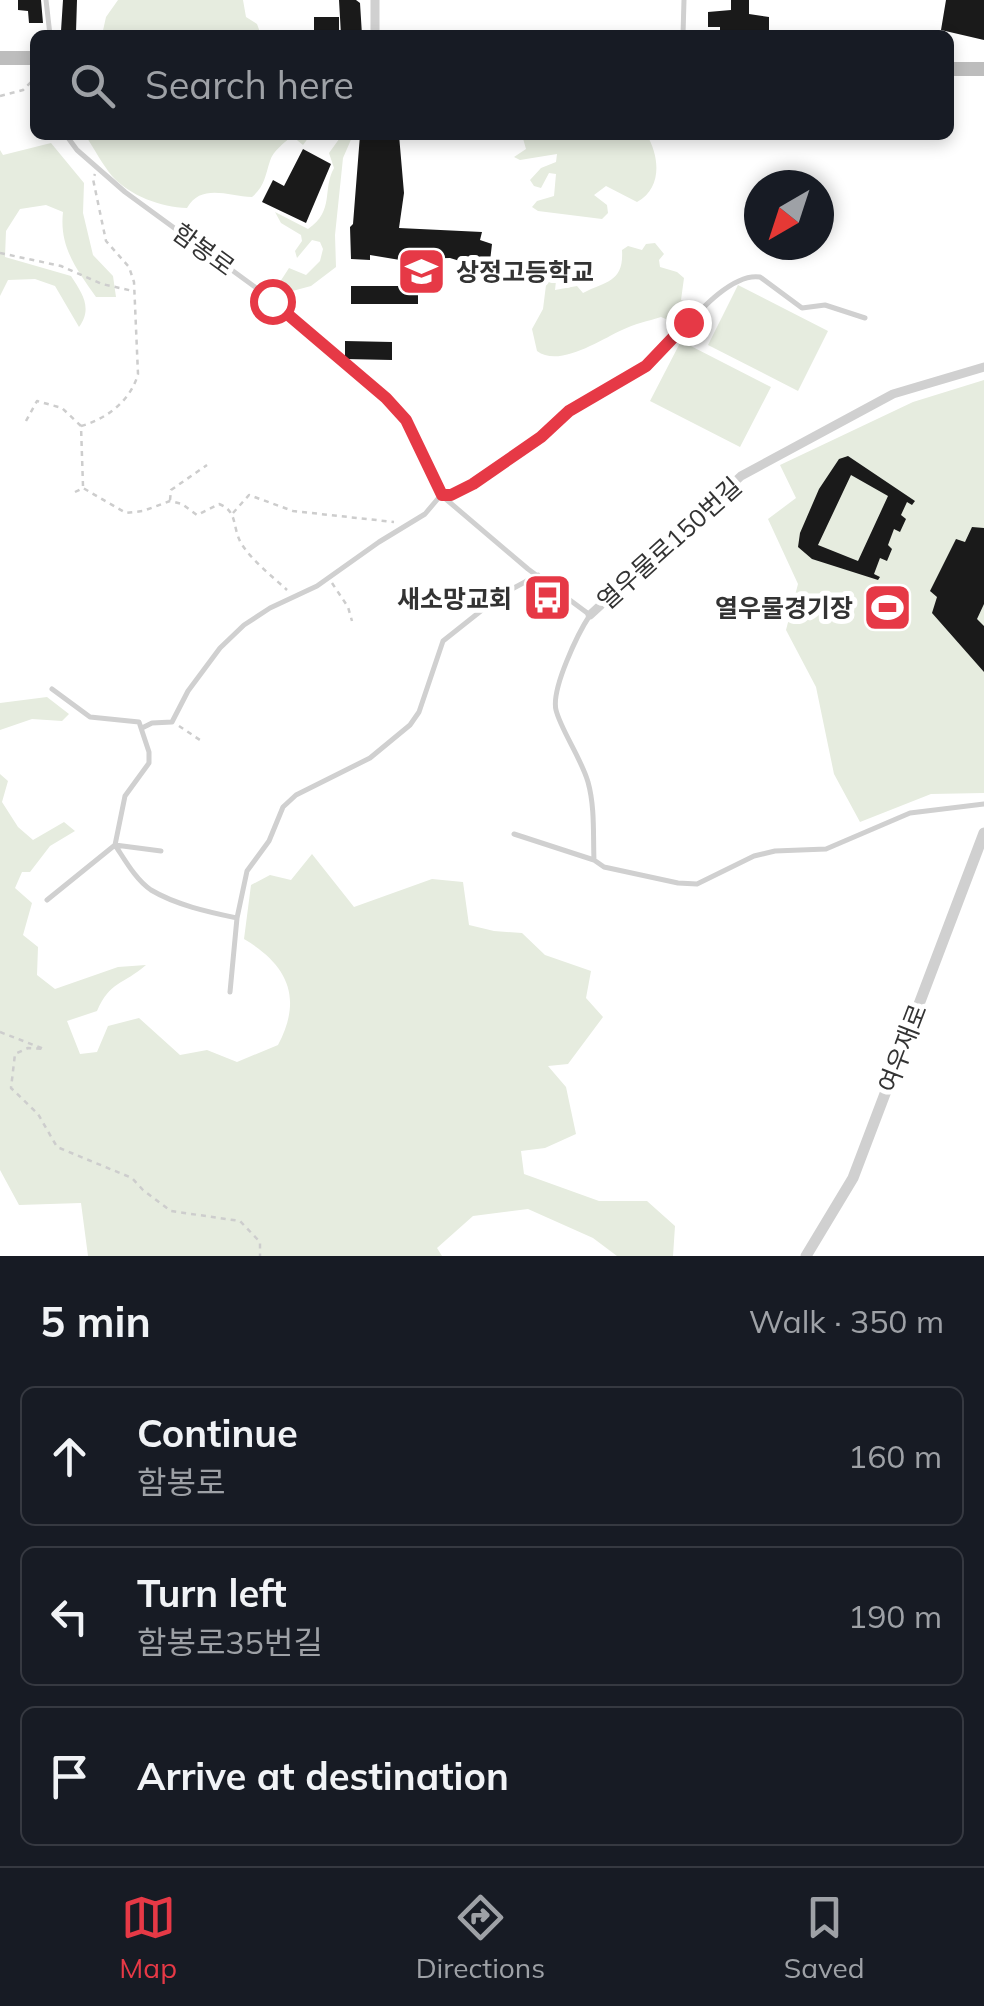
<!DOCTYPE html>
<html lang="en">
<head>
<meta charset="utf-8">
<style>
  :root { --surface:#171b24; --page:#242831; --text:#f1f3f6; --muted:#9ea1a6; --line:#363941; --accent:#e63946 }
  body { margin:0; font-family:Mulish,"Noto Sans KR",sans-serif; background:var(--page); color:var(--text) }
  .compass { position:absolute; left:744px; top:170px; width:90px; height:90px; border-radius:50%; background:var(--surface); box-shadow:0 5px 15px #0003; rotate:219deg }
  .stop { position:absolute; width:30px; height:30px; margin:-22px; border:8px solid #e63946; border-radius:50%; background:#fff }
  .stop.end { background:#e63946; border-color:#fff; box-shadow:0 2px 10px #0008 }
  .list { margin:0; padding:0; list-style:none }
  h2 { display:flex; justify-content:space-between; align-items:center; height:130px; margin:0; padding:0 40px; font-size:42px }
  h2 small { font-size:32px; font-weight:400; color:var(--muted) }
  .list li { display:grid; grid-template-columns:65px 1fr auto; gap:30px; align-items:center; box-sizing:border-box; height:140px; margin:0 20px 20px; padding:0 20px; border:2px solid var(--line); border-radius:15px }
  .list b { display:block; font-size:38px; white-space:nowrap }
  .list p { margin:0; font-size:32px; white-space:nowrap; color:var(--muted) }
  .list em { font-size:32px; font-style:normal; color:var(--muted) }
  .icon { flex:none; width:55px; height:55px; fill:none; stroke:currentColor; stroke-width:2; stroke-linecap:round; stroke-linejoin:round }
  .map { position:relative; flex:none; width:984px; height:1256px; overflow:hidden }
  .search { position:absolute; background:var(--surface); box-shadow:0 5px 15px #0003; left:30px; right:30px; top:30px; height:110px; display:flex; align-items:center; gap:25px; box-sizing:border-box; padding:0 35px; border-radius:15px; color:var(--muted); font-size:38px }
  .sheet { height:610px; background:var(--surface) }
  nav { display:flex; justify-content:space-around; align-items:center; box-sizing:border-box; height:140px; border-top:2px solid var(--line); background:var(--surface); font-size:28px; color:var(--muted) }
  nav a { display:grid; justify-items:center; gap:5px }
  nav .on { color:var(--accent) }
  .map>svg:first-child { display:block }
  .green { fill:#e6ecdf }
  .building { fill:#1a1a1a; fill-rule:evenodd }
  .lines { fill:none; stroke-linecap:round; stroke-linejoin:round }
  .path { stroke:#cdcdcd; stroke-width:2.5; stroke-dasharray:5 5; stroke-linecap:butt }
  .service { stroke:#d0d0d0; stroke-width:5 }
  .minor { stroke:#d0d0d0; stroke-width:9 }
  .tertiary { stroke:#d0d0d0; stroke-width:11 }
  .secondary { stroke:#bdbdbd; stroke-width:14 }
  .route { stroke:#e63946; stroke-width:12 }
  .labels { text-anchor:middle; dominant-baseline:central; stroke-width:10; stroke-linejoin:round; paint-order:stroke }
  .street-label { font-size:25px; fill:#333; stroke:#fff }
  .poi-label { font-size:25px; font-weight:bold; fill:#333; stroke:#fff; text-anchor:end }
</style>
</head>
<body>
<div class="map">
<svg width="984" height="1256" viewBox="0 0 984 1256">
  <rect width="100%" height="100%" fill="#fff"/>
  <path class="green" d="M118,0H243L246,17L257,24L261,35H102L106,17Z
    M85,135H309V137L303,145L292,136C284,143 273,151 270,161C265,176 265,186 252,197C228,196 201,183 187,208C161,207 130,196 112,176C102,164 94,148 85,135Z
    M342,135H353L343,158L335,235L336,267L311,286L285,293L278,285L289,268L306,275L320,261L323,249L320,242L312,240L297,258L295,251L302,241L301,235L281,223L275,212L308,229C335,211 322,189 334,168L329,153Z
    M522,135H647C660,158 662,188 637,202L606,186L594,195L607,205L608,213L602,219L538,211L532,207L537,201L554,196L556,174L549,173L541,188L534,186L530,180L541,168L556,162L557,154L520,160L514,157L526,149Z
    M51,143L84,183L83,213L93,255L113,276L116,297H96C77,270 59,247 63,212L46,205L20,209L6,231L5,257L71,276C82,293 93,308 79,327L55,286L35,279L8,280L0,296V150L3,155Z
    M655,243L664,254L659,260L660,267L677,272L684,278L681,300L694,306L696,315L683,326L661,317C648,321 634,324 622,330C600,340 559,368 537,351L532,329L543,309L546,285L558,267L566,268L556,281L555,290L577,286L583,293C607,281 624,282 622,250L628,246L642,250L646,244Z
    M738,285L828,331L798,391L708,345Z
    M681,341L771,387L740,447L650,401Z
    M984,380V793L931,794L860,822L834,774L816,687L786,630L798,584L768,519L796,498L780,465L913,402Z
    M47,697L69,714L62,721L32,719L0,730V703Z
    M0,774L8,781L2,802L18,827L33,840L64,822L75,831L50,846L30,872H22L15,888L32,903L23,935L38,947L37,975L55,989L118,967L146,965C123,985 110,981 97,1011L67,1021L80,1054L97,1052L108,1026L139,1018L180,1055L207,1050L237,1062L278,1045C303,998 288,965 244,939L251,885L270,875L291,880L312,854L354,907L432,879L463,882L469,925L494,931L522,933L545,955L591,971L586,998L603,1017L568,1064L548,1066L566,1087L576,1134L545,1148L521,1151L524,1174L599,1201H647L675,1226L673,1256H617L593,1238L528,1209L473,1216L437,1248L442,1256H88L81,1203L19,1205L0,1170Z"/>
  <path class="building" d="M18,0H41L43,23H29L28,11L18,10Z
    M63,0H77L76,32L61,31Z
    M339,0H356L360,3L362,35H341Z
    M731,0H749V14L769,17V34H720V27H708V12L731,10Z
    M946,0H984V40L941,30Z
    M314,17H339V33H314Z
    M360,135H399L404,193L399,228L482,232L480,240L492,244L489,270L450,258L411,259L410,288H418V304H351V286H400V260L370,255V260L351,259L350,227L353,224Z
    M303,149L331,164L306,223L262,202L273,180L284,186Z
    M345,341L392,342V360L345,359Z
    M848,456L915,501L912,505L907,502L901,515L906,519L900,532L894,529L888,545L892,549L887,561L880,558L874,574L880,577L878,580L812,559L798,547L800,533L819,489L839,459ZM851,475L888,496L858,561L818,545Z
    M972,527L984,528V604L977,619L984,626V672L932,613L937,597L930,591L956,539L965,542Z"/>
  <g class="lines">
    <path class="path" d="M0,96L23,90L35,78
      M0,253L61,266L102,284L133,291
      M26,421L37,401L62,408L81,426L83,486
      M81,426C107,419 131,400 138,374L134,282L129,267L106,241L93,179L95,174
      M75,492L83,488L126,513L143,511L170,501L182,504L197,515L219,504C238,511 232,527 241,543C252,561 272,576 287,590
      M170,500L171,490L207,465
      M233,513L249,495L293,511L394,522
      M332,583L348,607L352,621
      M179,726L203,742
      M0,1032L44,1049L28,1048L15,1054L11,1088L38,1114L57,1147L132,1178L143,1190L171,1211L240,1221L260,1242V1256"/>
    <path class="service" d="M46,0L50,35
      M683,35L684,0
      M66,135L77,150L125,192L270,298L385,398L413,432L424,463L441,495L528,569L590,615C578,633 551,689 556,710C561,730 581,758 588,782C595,807 593,835 594,860
      M142,728L152,723L172,722L188,691L220,648L244,625L270,608L317,586L379,542L425,514L441,495C467,494 525,450 546,433C554,426 560,418 568,412C593,395 624,383 647,364C674,344 723,271 760,277L802,308L825,305L865,318
      M514,834L594,860L604,867L678,883L697,884L754,856L775,851L826,849L910,813L984,804
      M115,845C125,860 136,880 151,890C176,905 209,912 237,918
      M115,845L161,851
      M47,900L115,845L125,796L149,763V752L139,722L90,717L52,689
      M230,992L237,918L247,871L269,841L283,807L296,795L370,758L410,725L419,712L443,641L501,595L538,575"/>
    <path class="minor" d="M375,35V0
      M590,615L741,476L893,394L984,367"/>
    <path class="tertiary" d="M806,1256L853,1178L984,833"/>
    <path class="secondary" d="M0,58H35
      M949,69H984"/>
  </g>
  <g class="lines">
    <path class="route" d="M272,301L386,398L406,420L442,495H451L473,484L541,437L569,411L646,366L688,322"/>
  </g>
  <defs>
    <symbol id="school-square" viewBox="-11 -11 22 22"><rect x="-9" y="-9" width="18" height="18" rx="4" fill="#e63946" stroke="#fff"/><path d="M0-5L7-2L0 1L-7-2ZM-4 1L0 2.5L4 1V4Q0 6-4 4Z" fill="#fff"/></symbol>
    <symbol id="bus-square" viewBox="-11 -11 22 22"><rect x="-9" y="-9" width="18" height="18" rx="4" fill="#e63946" stroke="#fff"/><path d="M-5-6H5V4H4V6H2V4H-2V6H-4V4H-5ZM-3.5-4V0h7V-4ZM-3.5 1.2v1.5H-2V1.2ZM2 1.2v1.5H3.5V1.2Z" fill="#fff"/></symbol>
    <symbol id="stadium-square" viewBox="-11 -11 22 22"><rect x="-9" y="-9" width="18" height="18" rx="4" fill="#e63946" stroke="#fff"/><path d="M0-5a6.5 5 0 1 0 0 10a6.5 5 0 1 0 0-10ZM-3.5-1.8h7v3.6h-7Z" fill="#fff"/></symbol>
  </defs>
  <g fill-rule="evenodd">
    <use href="#school-square" x="394" y="244" width="55" height="55"/>
    <use href="#bus-square" x="520" y="570" width="55" height="55"/>
    <use href="#stadium-square" x="860" y="580" width="55" height="55"/>
  </g>
  <g class="labels">
    <g class="street-label">
      <text transform="translate(204 249) rotate(36)">함봉로</text>
      <text transform="translate(669 543) rotate(-42)">열우물로150번길</text>
      <text transform="translate(902 1048) rotate(-69)">여우재로</text>
    </g>
    <g class="poi-label">
      <text x="456" y="271" text-anchor="start">상정고등학교</text>
      <text x="512" y="598">새소망교회</text>
      <text x="853" y="607">열우물경기장</text>
    </g>
  </g>
</svg>
<svg class="compass" viewBox="-18 -18 36 36"><path d="M0-13l5 13h-10z" fill="#e53935"/><path d="M0 13l5-13h-10z" fill="#9ea1a6"/></svg>
<div class="stop" style="left:272px;top:301px"></div>
<div class="stop end" style="left:688px;top:322px"></div>
<div class="search"><svg class="icon" aria-label="search" viewBox="0 0 24 24"><circle cx="10" cy="10" r="6"/><path d="M15 15l6 6"/></svg>Search here</div>
</div>
<section class="sheet">
<h2>5 min<small>Walk · 350 m</small></h2>
<ul class="list">
<li><svg class="icon" aria-label="ahead" viewBox="0 0 24 24"><path d="M12 20V5M6 11l6-6 6 6"/></svg><div><b>Continue</b><p>함봉로</p></div><em>160 m</em></li>
<li><svg class="icon" aria-label="left" viewBox="0 0 24 24"><path d="M17 20v-9H6M10 6l-5 5 5 5"/></svg><div><b>Turn left</b><p>함봉로35번길</p></div><em>190 m</em></li>
<li><svg class="icon" aria-label="arrive" viewBox="0 0 24 24"><path d="M6 21V4h12l-3 4 3 4H6"/></svg><div><b>Arrive at destination</b></div></li>
</ul>
</section>
<nav>
<a class="on"><svg class="icon" aria-label="map" viewBox="0 0 24 24"><path d="M3 6l6-2 6 2 6-2v14l-6 2-6-2-6 2zM9 4v14M15 6v14"/></svg>Map</a>
<a><svg class="icon" aria-label="directions" viewBox="0 0 24 24"><path d="M12 3l9 9-9 9-9-9zM9 14v-3h6M13 9l2 2-2 2"/></svg>Directions</a>
<a><svg class="icon" aria-label="saved" viewBox="0 0 24 24"><path d="M7 4h10v16l-5-4-5 4z"/></svg>Saved</a>
</nav>
</body>
</html>
